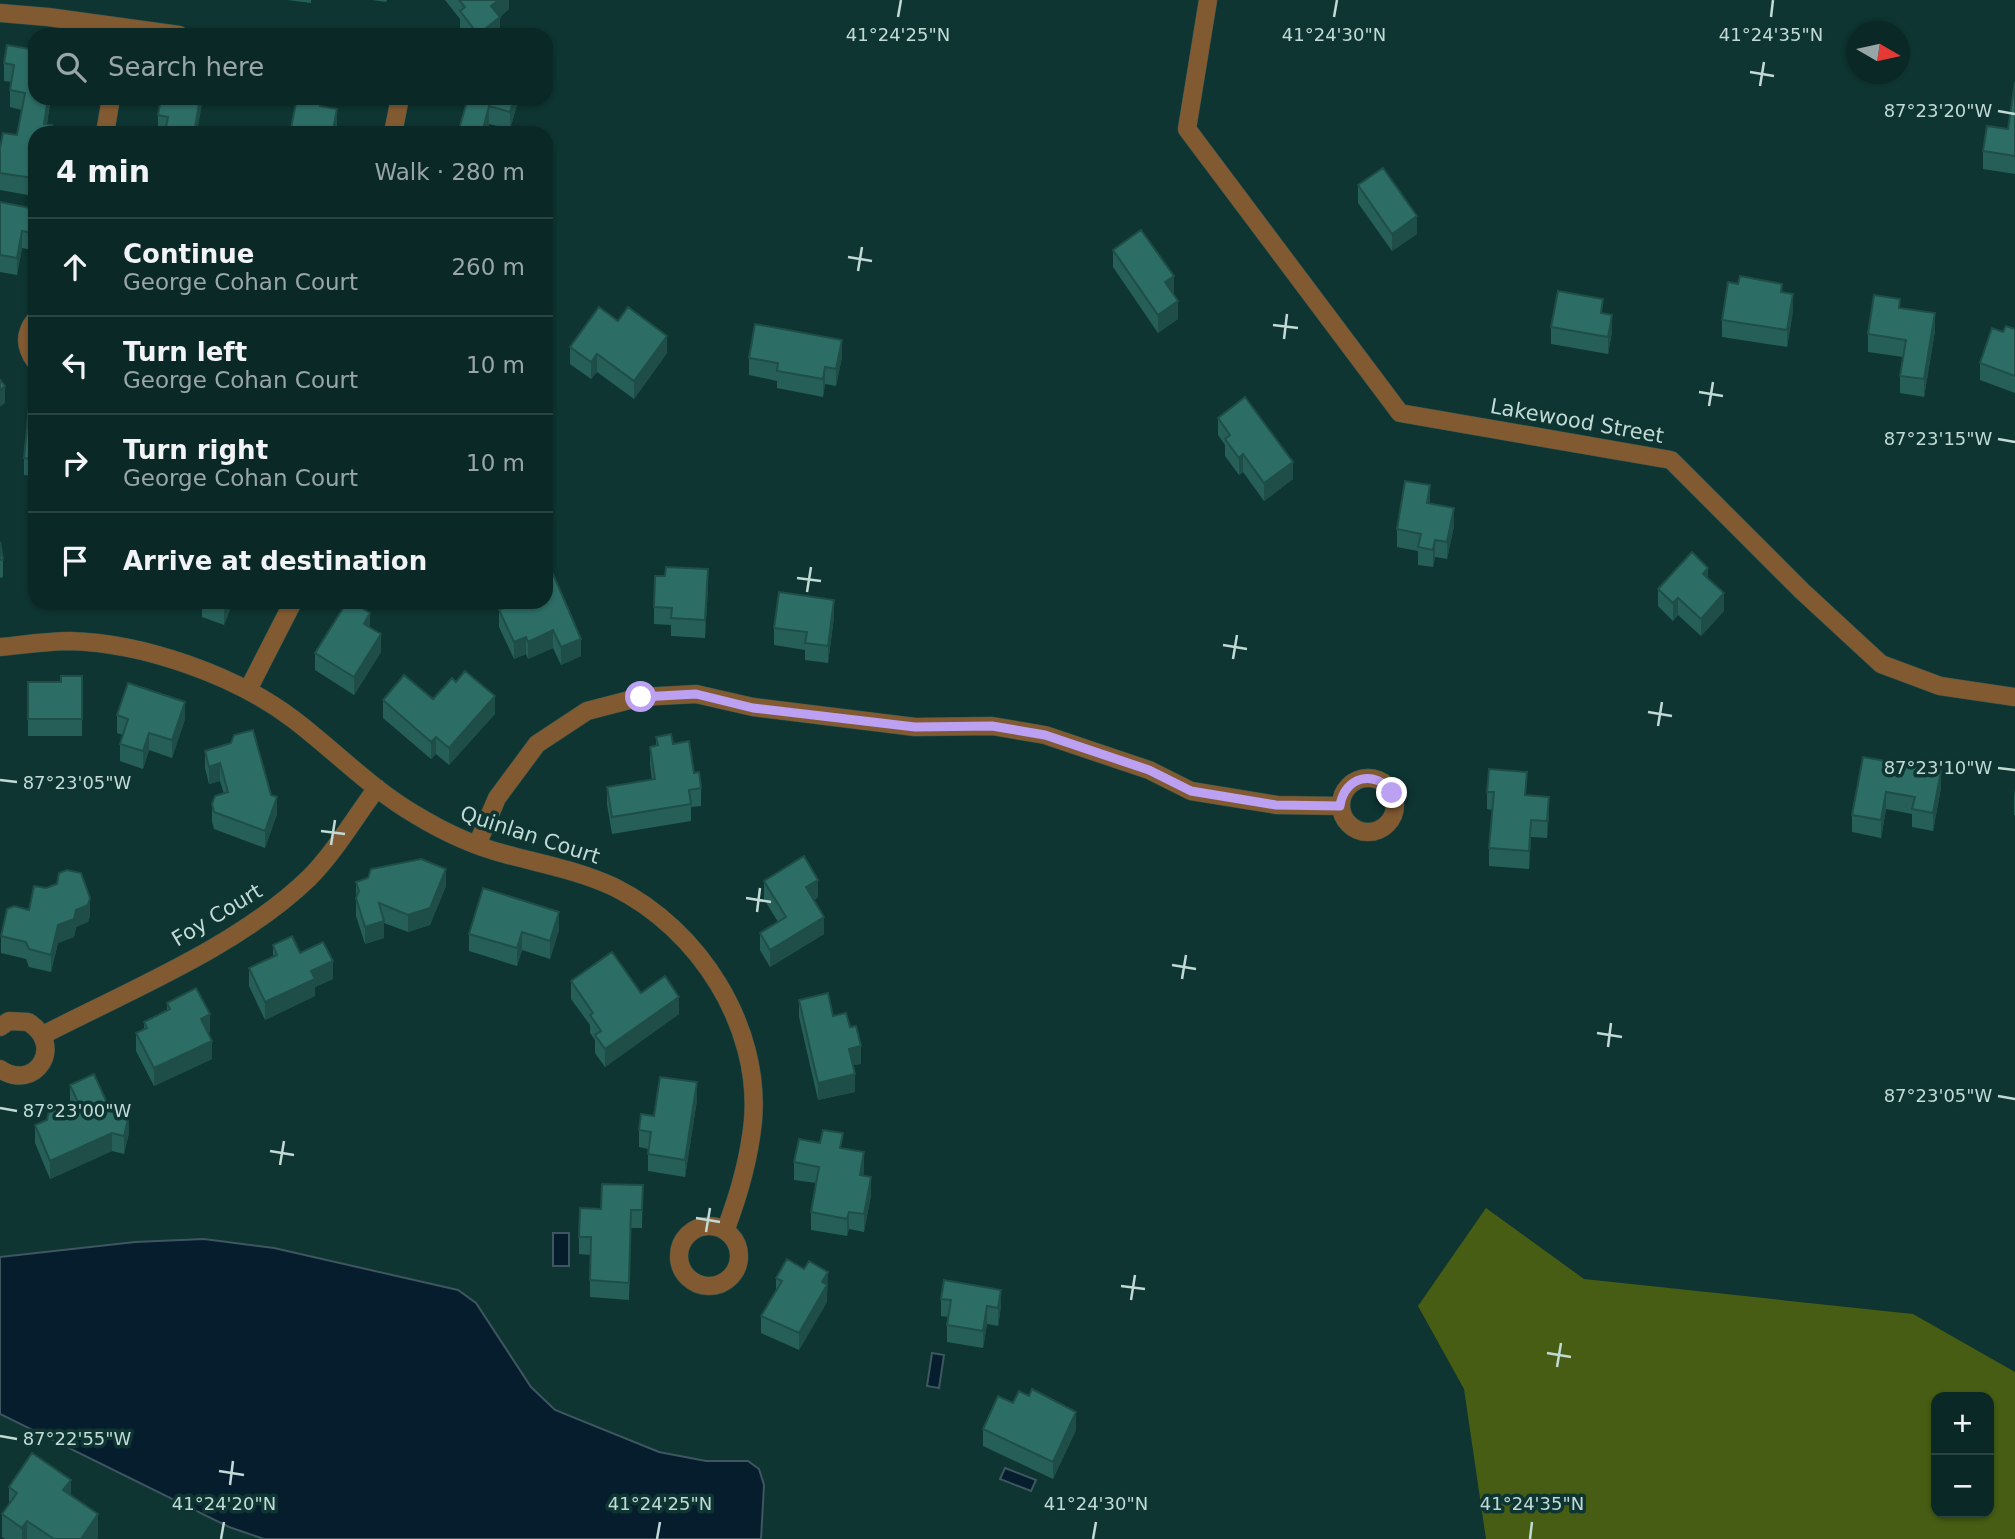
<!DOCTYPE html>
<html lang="en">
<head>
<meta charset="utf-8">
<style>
  :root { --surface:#0a2825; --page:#183432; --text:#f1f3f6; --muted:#99a6a7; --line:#2a4442 }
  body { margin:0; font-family:"DejaVu Sans",sans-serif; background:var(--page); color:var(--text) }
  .controls { position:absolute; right:21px; bottom:21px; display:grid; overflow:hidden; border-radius:14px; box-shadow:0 2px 5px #0004 }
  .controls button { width:63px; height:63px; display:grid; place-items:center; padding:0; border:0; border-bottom:2px solid var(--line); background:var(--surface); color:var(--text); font:35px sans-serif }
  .compass { position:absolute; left:1847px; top:21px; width:63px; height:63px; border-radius:50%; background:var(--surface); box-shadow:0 2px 5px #0004; rotate:99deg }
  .stop { position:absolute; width:21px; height:21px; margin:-16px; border:5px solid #bca0f2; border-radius:50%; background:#fff }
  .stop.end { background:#bca0f2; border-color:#fff; box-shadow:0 2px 7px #0008 }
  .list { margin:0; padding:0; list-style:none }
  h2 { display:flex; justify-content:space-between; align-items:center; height:91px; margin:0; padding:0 28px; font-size:30px }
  h2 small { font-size:23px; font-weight:400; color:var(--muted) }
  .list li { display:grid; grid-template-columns:46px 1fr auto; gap:21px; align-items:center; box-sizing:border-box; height:98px; padding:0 28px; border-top:2px solid var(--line) }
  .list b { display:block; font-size:26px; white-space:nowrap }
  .list p { margin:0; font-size:23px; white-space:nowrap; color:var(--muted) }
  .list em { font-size:23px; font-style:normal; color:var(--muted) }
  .icon { flex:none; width:38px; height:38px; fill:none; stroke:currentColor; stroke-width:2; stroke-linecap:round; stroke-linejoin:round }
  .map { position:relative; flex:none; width:2015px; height:1539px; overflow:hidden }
  .search { position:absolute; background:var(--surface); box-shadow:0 2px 5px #0004; left:28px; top:28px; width:525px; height:77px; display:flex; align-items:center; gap:18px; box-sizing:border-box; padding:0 24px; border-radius:21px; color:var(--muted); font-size:26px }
  .panel { position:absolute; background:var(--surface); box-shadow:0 2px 5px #0004; left:28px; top:126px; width:525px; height:483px; border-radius:21px }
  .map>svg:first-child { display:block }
  .green { fill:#465d13; fill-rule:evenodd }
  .water { fill:#061d2e; stroke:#3e5660; stroke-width:2 }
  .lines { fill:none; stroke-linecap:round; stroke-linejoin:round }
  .minor-casing { stroke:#2e534f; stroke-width:19 }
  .minor { stroke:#825a31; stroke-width:18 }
  .wall { fill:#265f58 }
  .shaded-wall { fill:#1f4d47 }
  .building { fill:#2c6e66; stroke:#1f4d47; stroke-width:2 }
  .route { stroke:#bca0f2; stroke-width:9 }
  .ticks { fill:none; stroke:#c1dad6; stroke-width:2.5 }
  .labels { text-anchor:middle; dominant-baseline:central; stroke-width:7; stroke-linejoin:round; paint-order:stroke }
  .street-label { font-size:21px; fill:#c1dad6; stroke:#0e3531 }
  .ticks-label { font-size:18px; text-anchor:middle; fill:#c1dad6; stroke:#0e3531; stroke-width:7; stroke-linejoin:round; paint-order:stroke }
</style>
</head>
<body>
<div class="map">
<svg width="2015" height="1539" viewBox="0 0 2015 1539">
  <rect width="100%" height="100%" fill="#0e3531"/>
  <path class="green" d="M1486,1208L1584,1279L1913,1314L2015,1372V1539H1486L1464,1389L1418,1306ZM1936,1397H1989V1513H1936Z"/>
  <path class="water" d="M553,1233H569V1266H553Z
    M204,1239L274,1248L458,1290L476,1303L531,1387L555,1410L659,1452L706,1461H748L759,1469L764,1485L761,1539H264L229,1527L0,1414V1257L135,1242Z
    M932,1353L944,1355L939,1388L927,1386Z
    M1005,1468L1036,1480L1031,1491L1000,1479Z"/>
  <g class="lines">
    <defs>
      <path id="minor" d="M1208,0L1187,129L1400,413L1671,460L1802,591L1881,664L1940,686L2015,697
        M0,13L48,17L179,35
        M105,133L111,98
        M393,133L400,98
        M35,320C24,334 25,347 35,361
        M0,647C23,645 47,641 70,641C143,643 235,675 293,719C334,750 371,789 416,815C444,832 474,846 505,854C542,864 580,871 614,887C699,929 761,1026 753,1121C749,1160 739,1195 725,1231
        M248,690L293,602
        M1341 805a27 27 0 1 1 54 0a27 27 0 1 1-54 0Z
        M477,845L497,798L537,744L587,711L641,697L696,694L753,707L915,727L992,726L1045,735L1149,770L1191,791L1277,805L1340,806
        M0,1027L9,1021L28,1022C66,1045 35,1093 0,1069
        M43,1035C130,990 239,946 309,878C335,852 355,817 377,788
        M679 1256a30 30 0 1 1 60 0a30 30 0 1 1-60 0Z"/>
    </defs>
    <use href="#minor" class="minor-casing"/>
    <use href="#minor" class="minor"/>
  </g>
  <path class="wall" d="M287,0H311V3Z
    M372,0H387L386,2Z
    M445,0H509V9L500,17V34L499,35H465L460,29V19Z
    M7,45L35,98H51L47,124L52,133H35V183L33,196L0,190V148L17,135L22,110L10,107V90L11,82L4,81V63Z
    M2015,82V174L1983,169V151L2008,129Z
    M161,98L197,133L158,130V115Z
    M468,98H519L510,129L489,124L487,133H458Z
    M322,106L337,126L336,133H290Z
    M1358,185L1417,234L1392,251L1358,203Z
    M0,202L35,209V238L33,250L22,248L17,275L0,272Z
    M1113,250L1174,294L1178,319L1158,333L1113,267Z
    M1782,292L1793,311L1787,347L1722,337V320Z
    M1900,308L1935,331L1924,397L1900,393V376L1903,357L1868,352V334Z
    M1603,313L1612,332L1608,354L1551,344V327Z
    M618,321L667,353L634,399L597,372L591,379L570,364V347Z
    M2015,329V393L1980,380V363L2003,332Z
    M842,357L836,386L825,384L823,397L777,388V381L749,375V358Z
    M35,397V476L24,475V458Z
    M1218,418L1293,479L1264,501L1243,472L1239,475L1225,456V445L1218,435Z
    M1430,504L1454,526L1447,559L1435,557L1433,567L1418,565V551L1397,547V529Z
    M0,542L3,560V577L0,578Z
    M1708,578L1724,611L1701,636L1678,615L1673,621L1658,606V589Z
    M708,586L705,638L671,636V625L654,624V607Z
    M202,602H233L224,625L202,617Z
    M546,602L581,656L561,665L553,648L528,659L526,654L514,659L499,627V610Z
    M834,617L828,663L805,660V650L774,645V628Z
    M370,628L381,652L354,695L315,670V653Z
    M82,676V736H28V682H61Z
    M456,682L495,714L449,765L436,754L431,759L383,718V700L433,699Z
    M117,715L185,719L172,758L149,750L143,769L120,761V744L123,735L117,733Z
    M656,737L673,744L694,773L701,788V806L691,807V821L612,834L607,804V787L652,780L650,764V747L656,745Z
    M205,751L277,814L265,848L214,829L212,822V804L224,794L220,781L209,784L205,768Z
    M1863,757L1941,788L1933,831L1912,827V814L1886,809L1881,838L1852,832V815Z
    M2015,788V815H2014V798Z
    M1487,792L1527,795L1549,814L1547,838L1531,837L1529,869L1489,866V848L1492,810L1487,809Z
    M764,881L818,897L814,900L824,934L770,967L760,950V933L778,922L764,899Z
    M356,882L446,886L430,925L408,932L384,923V938L365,944L356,916Z
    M29,910L90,916L88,922L76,927L74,937L58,943L51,972L29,967L26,959L1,953V936Z
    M559,930L550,959L522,950L517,966L469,951V934Z
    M273,945L333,979L315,987V996L265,1020L249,986V968L273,957Z
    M571,981L641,993L679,1014L605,1067L595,1053V1040L590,1033V1025L571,999Z
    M799,1000L833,1016L850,1027L861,1064L853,1065L855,1092L818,1100L799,1017Z
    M167,1003L210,1032L208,1033L212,1059L154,1086L136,1051V1033L144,1030V1022L167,1011Z
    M70,1085L111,1112L129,1133L124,1154L112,1151L50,1179L35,1143V1125L74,1111L70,1102Z
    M697,1100L685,1177L648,1171V1149L639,1147V1130L654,1116Z
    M843,1149L864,1170L863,1176L871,1195L864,1232L849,1229L847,1236L811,1230V1212L816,1183L794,1180V1162Z
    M643,1185L642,1228H631L629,1300L590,1297V1255L579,1254V1237L601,1209Z
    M804,1269L828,1290L827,1291V1302L799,1350L761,1333V1316L776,1290V1278Z
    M941,1299L1001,1307L998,1326L987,1324L983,1348L947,1342V1325L948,1317L941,1316Z
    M1013,1403L1076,1430L1053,1479L983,1446V1429Z
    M9,1487L71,1496L98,1537L97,1539H5L2,1537V1514L9,1504Z"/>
  <path class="shaded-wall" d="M499,0H509V9L500,17V34L478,35L491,6Z
    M48,98H51L45,133L44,124Z
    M200,98H203L197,133H194Z
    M514,98H519L510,129V112Z
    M489,106V124L487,133H482Z
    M337,109V126L336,133H333Z
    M35,166V183L33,196V178Z
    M1417,216V234L1392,251V234Z
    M35,220V238L33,250V233Z
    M22,231V248L17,275V258Z
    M1174,276V294L1165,282Z
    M1793,294V311L1787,347V330Z
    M1178,301V319L1158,333V315Z
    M1935,313V331L1924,397V379Z
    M1612,315V332L1608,354V337Z
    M667,336V353L634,399V381Z
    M842,340V357L836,386V369Z
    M597,354V372L591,379V362Z
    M825,367V384L823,397V379Z
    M5,386V403L0,407V390Z
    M1243,454V472L1239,475V458Z
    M1293,462V479L1264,501V483Z
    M1430,485V503L1427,521V503Z
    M1454,508V526L1447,559V542Z
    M1435,540V557L1433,567V550Z
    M1708,568V585L1703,574Z
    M708,569V586L705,638V620Z
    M1724,593V611L1701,636V619Z
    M1678,598V615L1673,621V603Z
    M834,600V617L828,663V646Z
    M226,602H233L224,625V608Z
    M370,613V631L364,624Z
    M553,630V648L528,659V642Z
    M381,634V652L354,695V677Z
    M526,637V654L514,659V642Z
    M581,639V656L561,665V647Z
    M495,696V714L449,765V748Z
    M185,702V719L172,758V740Z
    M149,733V750L143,769V751Z
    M436,737V754L431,759V742Z
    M220,763V781L209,784V767Z
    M1941,771V788L1933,831V813Z
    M1886,792V809L1881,838V820Z
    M277,797V814L265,848V831Z
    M1549,797V814L1547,838V821Z
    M1531,820V837L1529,869V851Z
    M446,869V886L430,925L408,932V915Z
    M818,880V897L806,904V887Z
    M90,898V916L88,922L76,927L74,937L58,943L51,972V955L58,925Z
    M559,912V930L550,959V941Z
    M824,917V934L770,967V950Z
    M384,921V938L365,944V927Z
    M522,932V950L517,966V948Z
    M333,961V979L315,987V996L265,1020V1002L311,971Z
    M679,997V1014L605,1067V1049Z
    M210,1014V1032L201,1036V1019Z
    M212,1041V1059L154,1086V1068Z
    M861,1046V1064L849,1066V1049Z
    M855,1074V1092L818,1100V1083Z
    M697,1082V1100L685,1177V1160Z
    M129,1116V1133L124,1154V1136Z
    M112,1133V1151L50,1179V1161Z
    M864,1152V1170L860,1193V1175Z
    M871,1177V1195L864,1232V1214Z
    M849,1212V1229L847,1236V1219Z
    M828,1272L827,1302L799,1350V1333L822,1282Z
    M1001,1290V1307L998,1326V1308Z
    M987,1306V1324L983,1348V1331Z
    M1076,1412V1430L1053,1479V1462Z
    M71,1480V1503L63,1490Z
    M98,1514V1537L97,1539H81Z
    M27,1521V1539H22V1528Z"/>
  <path class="building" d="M459,0H499L491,6L500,17L478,34L460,11L465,7Z
    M7,45L35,50V98H48L44,124L52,125L51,133H35V166L33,178L0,173V148L3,133L17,135L25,93L10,90L14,65L4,63Z
    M2015,82V156L1983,151L1987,126L2008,129Z
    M161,98H200L194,133H165L168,117L158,115Z
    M297,98H322L320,106L337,109L333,130L325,129L324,133H290Z
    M468,98H514L510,112L489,106L482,133H458Z
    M1383,168L1417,216L1392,234L1358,185Z
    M0,202L35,209V220L33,233L22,231L17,258L0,255Z
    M1141,230L1174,276L1165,282L1178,301L1158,315L1113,250Z
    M1740,276L1782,284L1781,292L1793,294L1787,330L1722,320L1728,282L1738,284Z
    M1558,291L1603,299L1601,313L1612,315L1608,337L1551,327Z
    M1874,295L1900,299L1899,308L1935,313L1924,379L1900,376L1906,340L1868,334Z
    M599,307L618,321L628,307L667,336L634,381L597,354L591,362L570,347Z
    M755,324L842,340L836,369L825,367L823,379L777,371L778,363L749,358Z
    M2006,326L2015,329V376L1980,363L1992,328L2003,332Z
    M0,380L5,386L0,390Z
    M30,397H35V459L24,458Z
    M1245,397L1293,462L1264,483L1243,454L1239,458L1225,439L1230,435L1218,418Z
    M1405,481L1430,485L1427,503L1454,508L1447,542L1435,540L1433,550L1418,547L1421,534L1397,529Z
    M0,542L3,560H0Z
    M1692,552L1708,568L1703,574L1724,593L1701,619L1678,598L1673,603L1658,589Z
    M666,567L708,569L705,620L671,618L672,608L654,607L655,576H665Z
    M553,574L581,639L561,647L553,630L528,642L526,637L514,642L499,610L517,602H546V577Z
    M779,592L834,600L828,646L805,643L807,632L774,628Z
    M208,602H226L224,608Z
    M347,602H352L370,613L364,624L381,634L354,677L315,653Z
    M465,671L495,696L449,748L436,737L431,742L383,700L404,675L433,699L452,678L456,682Z
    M61,676H82V719H28V682H61Z
    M128,683L185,702L172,740L149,733L143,751L120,744L128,719L117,715Z
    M253,730L271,795L277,797L265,831L214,812L212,804L215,796L228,792L220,763L209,767L205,751L231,743L234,735Z
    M671,734L673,744L689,741L694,773L699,772L701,788L689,790L691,804L612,817L607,787L655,779L650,747L658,745L656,737Z
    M1863,757L1941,771L1933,813L1912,809L1915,797L1886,792L1881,820L1852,815Z
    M1489,769L1527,772L1525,795L1549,797L1547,821L1531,820L1529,851L1489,848L1494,792H1487Z
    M804,856L818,880L806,887L824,917L770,950L760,933L786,917L764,881Z
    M421,859L446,869L430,908L408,915L379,903L384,921L365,927L356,898L359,891L356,882L368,878L371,869Z
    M67,870L81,873L90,898L88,905L76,910L74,919L58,925L51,955L29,949L26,942L1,936L7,909L14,906L29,910L34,886L46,888L57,884L59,873Z
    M483,888L559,912L550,941L522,932L517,948L469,934Z
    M292,936L300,953L323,942L333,961L311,971L315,979L265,1002L249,968L277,955L273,945Z
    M612,952L641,993L665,976L679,997L605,1049L595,1035L601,1031L590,1015L593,1013L571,981Z
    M196,988L210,1014L201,1019L212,1041L154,1068L136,1033L147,1028L144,1022L170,1009L167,1003Z
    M828,993L833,1016L846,1013L850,1027L856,1026L861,1046L849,1049L855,1074L818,1083L799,1000Z
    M94,1074L111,1112L129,1116L124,1136L112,1133L50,1161L35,1125L47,1120L49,1111L59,1107L83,1113L70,1085Z
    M660,1077L697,1082L685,1160L648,1154L651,1132L639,1130L641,1114L654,1116Z
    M823,1130L843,1133L840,1148L864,1152L860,1175L871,1177L864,1214L849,1212L847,1219L811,1212L819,1167L794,1162L799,1139L820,1143Z
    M602,1184L643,1185L642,1210H631L629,1283L590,1280L591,1237H579L580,1208L601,1209Z
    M787,1259L804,1269L809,1261L828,1272L822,1282L827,1285L799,1333L761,1316L782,1281L776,1278Z
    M944,1280L1001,1290L998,1308L987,1306L983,1331L947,1325L951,1300L941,1299Z
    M1032,1389L1076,1412L1053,1462L983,1429L998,1396L1013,1403L1019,1391L1029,1396Z
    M32,1453L71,1480L63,1490L98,1514L81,1539H54L27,1521L22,1528L2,1514L17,1493L9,1487Z"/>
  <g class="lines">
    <path class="route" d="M641,697L696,694L753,708L915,727L992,726L1045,735L1149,770L1191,791L1276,805L1340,806C1344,777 1375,768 1392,793"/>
  </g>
  <path class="ticks" d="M898,17L901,0M1334,17L1337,0M1771,17L1773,0M1750,72L1774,76M1760,86L1764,62M1998,111L2015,114M848,257L872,261M858,271L862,247M1273,325L1298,328M1284,339L1287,314M1699,392L1723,396M1709,406L1713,382M1998,439L2015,442M797,578L821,581M807,592L811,567M1223,645L1247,649M1233,659L1237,635M1648,712L1672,716M1658,726L1662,702M1998,768L2015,770M0,780L17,782M321,831L345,834M331,845L335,820M746,898L771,902M757,912L760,888M1172,965L1196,969M1182,979L1186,955M1597,1033L1622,1037M1608,1047L1611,1023M1998,1096L2015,1099M0,1108L17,1111M270,1151L294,1155M280,1165L284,1141M696,1218L720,1222M706,1232L710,1208M1121,1286L1145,1289M1131,1300L1135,1275M1547,1353L1571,1357M1557,1367L1561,1343M0,1436L17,1439M219,1471L244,1475M230,1485L233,1461M221,1539L224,1522M657,1539L660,1522M1093,1539L1096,1522M1530,1539L1532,1522"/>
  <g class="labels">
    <g class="street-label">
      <text transform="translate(1577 421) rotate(10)">Lakewood Street</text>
      <text transform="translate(530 835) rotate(18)">Quinlan Court</text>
      <text transform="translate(217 915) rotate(-31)">Foy Court</text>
    </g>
  </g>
  <g class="ticks-label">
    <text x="898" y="41">41°24'25"N</text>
    <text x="1334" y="41">41°24'30"N</text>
    <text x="1771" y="41">41°24'35"N</text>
    <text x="1938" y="117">87°23'20"W</text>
    <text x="1938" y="445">87°23'15"W</text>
    <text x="1938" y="774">87°23'10"W</text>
    <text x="77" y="789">87°23'05"W</text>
    <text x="1938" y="1102">87°23'05"W</text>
    <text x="77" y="1117">87°23'00"W</text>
    <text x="77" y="1445">87°22'55"W</text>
    <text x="224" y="1510">41°24'20"N</text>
    <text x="660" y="1510">41°24'25"N</text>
    <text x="1096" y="1510">41°24'30"N</text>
    <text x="1532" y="1510">41°24'35"N</text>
  </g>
</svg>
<div class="controls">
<button>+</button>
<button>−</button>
</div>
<svg class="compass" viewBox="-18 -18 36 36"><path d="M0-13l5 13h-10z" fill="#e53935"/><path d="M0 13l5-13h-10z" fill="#99a6a7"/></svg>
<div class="stop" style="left:641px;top:697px"></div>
<div class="stop end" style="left:1392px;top:793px"></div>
<div class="search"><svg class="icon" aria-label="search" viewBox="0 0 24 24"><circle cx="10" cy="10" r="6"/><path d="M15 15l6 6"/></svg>Search here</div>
<section class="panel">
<h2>4 min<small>Walk · 280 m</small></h2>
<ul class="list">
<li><svg class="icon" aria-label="ahead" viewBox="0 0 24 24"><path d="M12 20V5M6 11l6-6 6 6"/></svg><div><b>Continue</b><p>George Cohan Court</p></div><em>260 m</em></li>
<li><svg class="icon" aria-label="left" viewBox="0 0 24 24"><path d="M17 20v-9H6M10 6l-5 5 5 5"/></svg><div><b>Turn left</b><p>George Cohan Court</p></div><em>10 m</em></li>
<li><svg class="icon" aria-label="right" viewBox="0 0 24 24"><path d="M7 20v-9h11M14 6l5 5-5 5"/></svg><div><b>Turn right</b><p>George Cohan Court</p></div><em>10 m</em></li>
<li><svg class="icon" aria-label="arrive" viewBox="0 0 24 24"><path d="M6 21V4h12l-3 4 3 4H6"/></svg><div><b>Arrive at destination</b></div></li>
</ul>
</section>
</div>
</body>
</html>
